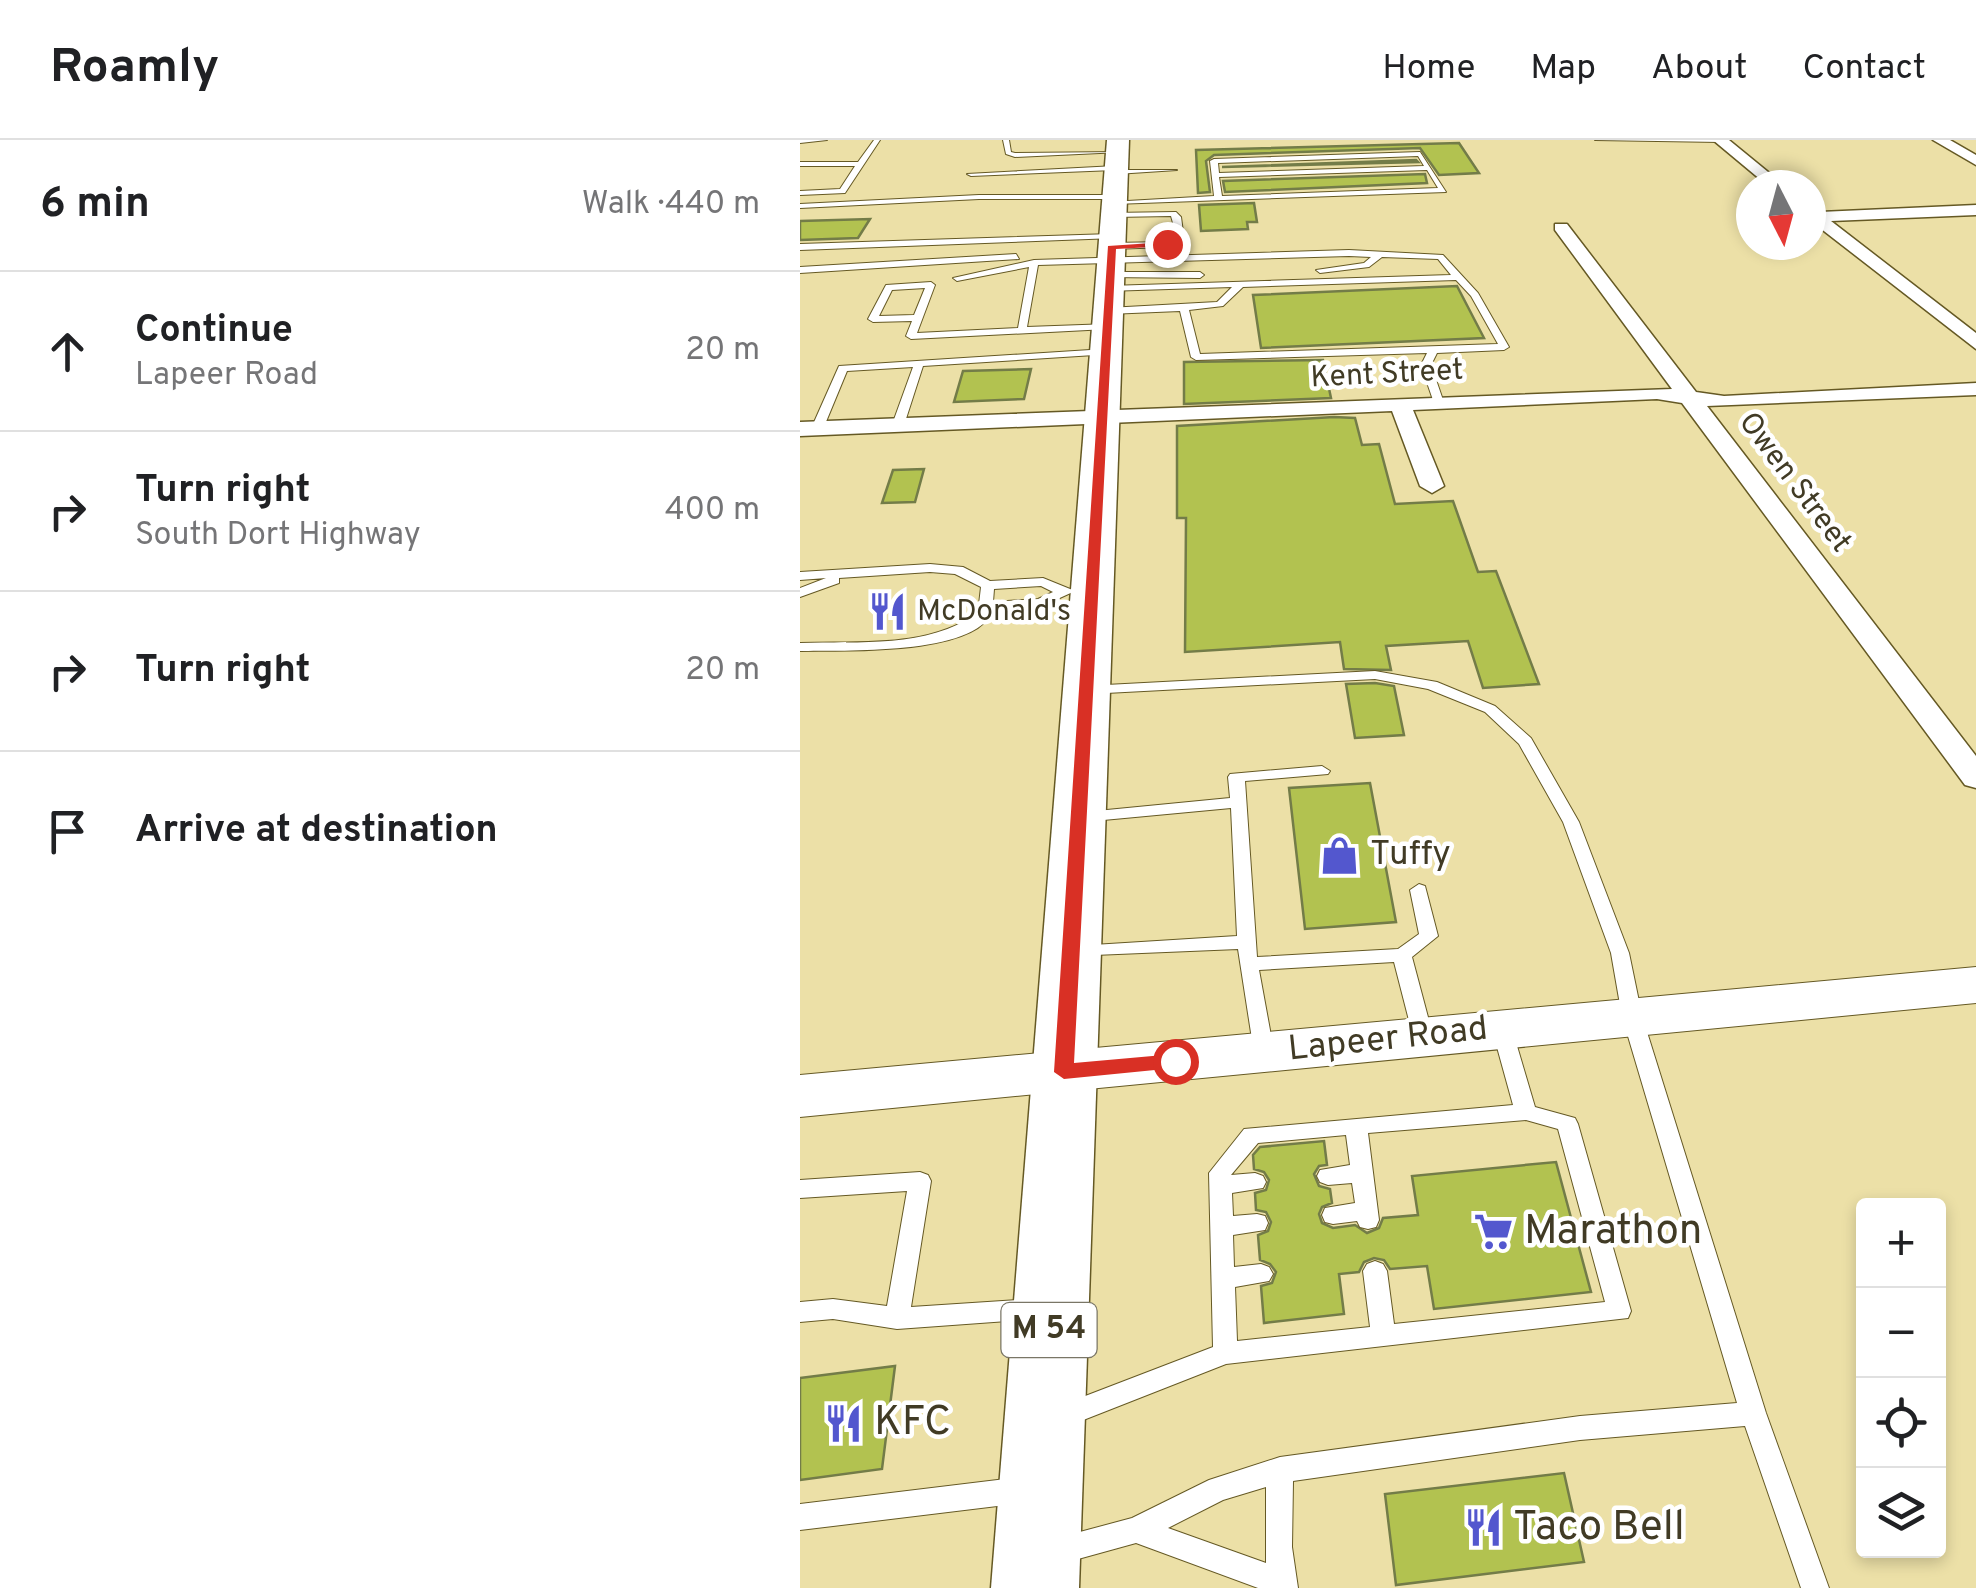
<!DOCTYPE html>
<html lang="en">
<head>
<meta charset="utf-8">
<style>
  :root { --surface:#fff; --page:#f6f6f6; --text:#202124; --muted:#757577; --line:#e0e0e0 }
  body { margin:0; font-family:Overpass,sans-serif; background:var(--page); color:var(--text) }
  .controls { position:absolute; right:30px; bottom:30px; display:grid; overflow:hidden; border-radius:10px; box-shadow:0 5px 15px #0003 }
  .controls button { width:90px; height:90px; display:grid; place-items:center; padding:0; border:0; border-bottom:2px solid var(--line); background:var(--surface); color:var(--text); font:50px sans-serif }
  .compass { position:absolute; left:936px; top:30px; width:90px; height:90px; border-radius:50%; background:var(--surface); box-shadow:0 5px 15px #0003; rotate:174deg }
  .stop { position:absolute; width:30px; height:30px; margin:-22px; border:8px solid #d93025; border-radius:50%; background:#fff }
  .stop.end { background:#d93025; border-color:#fff; box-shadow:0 2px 10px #0008 }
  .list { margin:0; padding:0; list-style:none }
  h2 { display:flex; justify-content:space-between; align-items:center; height:130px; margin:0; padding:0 40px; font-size:42px }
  h2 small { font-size:32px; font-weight:400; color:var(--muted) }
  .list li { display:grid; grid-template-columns:65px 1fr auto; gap:30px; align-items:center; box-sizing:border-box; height:160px; padding:0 40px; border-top:2px solid var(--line) }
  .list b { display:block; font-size:38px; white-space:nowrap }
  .list p { margin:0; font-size:32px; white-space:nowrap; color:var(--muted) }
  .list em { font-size:32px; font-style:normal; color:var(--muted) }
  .icon { flex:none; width:55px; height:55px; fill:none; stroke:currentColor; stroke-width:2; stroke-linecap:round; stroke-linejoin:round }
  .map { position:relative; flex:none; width:1176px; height:1448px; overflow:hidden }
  header { display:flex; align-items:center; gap:60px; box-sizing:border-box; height:140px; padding:0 50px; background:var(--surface); border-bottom:2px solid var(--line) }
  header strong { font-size:48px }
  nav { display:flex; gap:55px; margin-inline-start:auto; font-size:35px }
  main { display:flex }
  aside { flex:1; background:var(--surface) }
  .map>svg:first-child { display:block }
  .building { fill:#b2c250; stroke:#737c48; stroke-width:2.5 }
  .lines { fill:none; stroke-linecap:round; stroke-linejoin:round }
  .service-casing { stroke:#655924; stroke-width:2 }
  .minor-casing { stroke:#655924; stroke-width:3 }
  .secondary-casing { stroke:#655924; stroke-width:2 }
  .primary-casing { stroke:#655924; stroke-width:3 }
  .service { fill:#fff; fill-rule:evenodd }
  .minor { fill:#fff; fill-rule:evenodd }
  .secondary { fill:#fff; fill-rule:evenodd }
  .primary { fill:#fff; fill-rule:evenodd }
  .route { fill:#d93025 }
  .labels { text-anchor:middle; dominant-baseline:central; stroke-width:9; stroke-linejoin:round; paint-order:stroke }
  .far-street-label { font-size:30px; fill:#413b25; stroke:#fff }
  .far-poi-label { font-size:30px; fill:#413b25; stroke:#fff; text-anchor:start }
  .shield { fill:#fff; stroke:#7a7666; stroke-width:2.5 }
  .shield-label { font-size:32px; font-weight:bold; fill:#413b25 }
  .poi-label { font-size:35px; fill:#413b25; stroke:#fff; text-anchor:start }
  .street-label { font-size:35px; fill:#413b25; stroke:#fff }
  .near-poi-label { font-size:42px; fill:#413b25; stroke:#fff; text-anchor:start }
</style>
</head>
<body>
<header>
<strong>Roamly</strong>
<nav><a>Home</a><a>Map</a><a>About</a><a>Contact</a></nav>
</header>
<main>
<aside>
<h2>6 min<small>Walk · 440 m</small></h2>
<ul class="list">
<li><svg class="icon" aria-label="ahead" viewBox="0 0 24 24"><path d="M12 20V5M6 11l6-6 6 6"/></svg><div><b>Continue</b><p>Lapeer Road</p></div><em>20 m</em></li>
<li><svg class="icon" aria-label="right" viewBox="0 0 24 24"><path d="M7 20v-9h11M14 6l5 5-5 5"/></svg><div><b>Turn right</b><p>South Dort Highway</p></div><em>400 m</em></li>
<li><svg class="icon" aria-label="right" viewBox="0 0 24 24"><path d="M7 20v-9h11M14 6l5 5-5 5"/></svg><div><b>Turn right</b></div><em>20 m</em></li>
<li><svg class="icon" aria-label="arrive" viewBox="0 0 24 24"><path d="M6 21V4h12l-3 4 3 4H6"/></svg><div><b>Arrive at destination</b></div></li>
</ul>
</aside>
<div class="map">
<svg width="1176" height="1448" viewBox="0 0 1176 1448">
  <rect width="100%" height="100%" fill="#ece0a7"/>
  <path class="building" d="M659,3L679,33L639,35L620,8L414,15L406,21L410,52L398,53L396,10Z
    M616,20L618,22L422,27Z
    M625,34L627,43L425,52L423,41Z
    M454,63L457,82H447L448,89L401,91L399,65Z
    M70,79L58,98L0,100V81Z
    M657,146L684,198L461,208L453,155Z
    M523,220L531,258L384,264V222Z
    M231,229L224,259L154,262L163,231Z
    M534,277L555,278L562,305L579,304L595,364L653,361L678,432L696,431L739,544L683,548L668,501L586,506L591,530L544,529L540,502L385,512L386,378H377V286Z
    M124,329L115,362L82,363L93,330Z
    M575,543L594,546L604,595L555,598L546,544Z
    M570,643L596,782L505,789L489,648Z
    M524,1001L527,1025L519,1026L514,1034L519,1046L530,1049L532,1063L522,1067L519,1074L522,1083L533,1088L555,1085L567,1093L579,1088L583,1078L618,1075L612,1036L756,1022L791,1152L634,1169L627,1126L590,1129L584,1120L574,1118L564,1122L559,1132L539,1134L544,1174L464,1183L461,1146L472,1143L476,1132L470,1124L460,1120L458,1095L468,1091L471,1082L466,1072L456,1070L455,1053L466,1050L469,1040L464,1032L454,1029L453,1015L460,1007Z
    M95,1226L82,1329L0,1340V1238Z
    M764,1333L784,1422L596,1445L585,1354Z"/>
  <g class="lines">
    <defs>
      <path id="service" d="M0,0H27L0,3Z
        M74,0H80L45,53L0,55V51L40,49L55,26H0V22H58Z
        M203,0H209L211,12L215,13L321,12L215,17L206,14Z
        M795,0H923L920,2Z
        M620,12L646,52L314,64L310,62L414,56L410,21L414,19ZM618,16L624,26L419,33L418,23ZM627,30L638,48L422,56L419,37Z
        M316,26L320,28L318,30H377L316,34L312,32L314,30L171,36L167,34Z
        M179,55H315L319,57L315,59H179L0,68V64Z
        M376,72L381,77L384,100L367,107L312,109L308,106L312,103L366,102L377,97L371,76L314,77L311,73Z
        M312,94L315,98L0,110V104Z
        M549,110L643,115L678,153L709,207L704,210L637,213L631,225L644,263L639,266L634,263L621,225L627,213L396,220L391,217L380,171L308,174L303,171L308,168L417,162L432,147L306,151L309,146L651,135L638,119L582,117L569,127L520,133L516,130L564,123L571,117L549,116L238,125L227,187L310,184L312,186L307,189L111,199L106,196L112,181L73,182L68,179L86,145L131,142L135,145L117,193L218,188L229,127L157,141L153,138L234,120ZM656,140L671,156L698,204L400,214L389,170L423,166L443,147ZM125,148L114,175L79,176L92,150Z
        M216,114L219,119L0,133V127Z
        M310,132H400L404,135L400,138L307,137Z
        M306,209L310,210V214L123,226L104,285L98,288L92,285L113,227L47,231L23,289L17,292L11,289L39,226Z
        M130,424L163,427L190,441L243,438L275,451L240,467L192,471C177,516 40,510 0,511V503C60,501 126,509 178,473L181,447L155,434L130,432L39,438V443L0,457V448L26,438L0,440V432ZM241,446L253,452L238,459L193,462L194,449Z
        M575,531L637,542L695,566L731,598L779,682L829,813L842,876L966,1273L1029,1448H1001L945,1286L780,1300L493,1341L492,1407L498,1448H458L336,1403L260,1424L250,1420L246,1410L250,1400L332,1378L409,1340L480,1317L780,1276L937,1263L822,876L811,813L763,682L719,604L685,572L628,549L575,539L287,554L280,550L287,546ZM466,1347V1423L368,1388L423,1360Z
        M522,626L530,631L528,634L445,641L457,817L598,809L619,794L610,750L619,744L625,746L638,796L612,817L633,896L630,901H616L613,896L594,822L459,830L474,912L471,917H457L454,912L438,809L270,816L268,812L277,806L437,796L431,668L282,682L274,677L276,673L430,658L428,637L430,634Z
        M702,882L709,884L712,889L735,967L775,978L778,984L831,1171L828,1178L426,1224L263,1288L254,1284L250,1276L254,1268L413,1207L409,1033L444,989L713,965L692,889L695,884ZM726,980L758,989L805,1162L594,1184L587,1131L583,1124L575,1121L567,1124L563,1131L570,1187L437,1201L435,1147L469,1141L473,1134L469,1127L461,1124L434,1127L433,1095L465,1090L468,1083L465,1076L457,1074L433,1076L432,1053L463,1048L466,1042L463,1036L455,1033L431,1035L458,1003L546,995L550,1025L520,1030L517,1036L520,1042L528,1045L552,1043L555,1063L525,1068L522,1075L525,1082L533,1084L557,1081L560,1087L568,1089L576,1087L579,1080L568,993Z
        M120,1032L128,1035L131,1041L111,1167L235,1159L244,1162L247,1169L244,1176L235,1179L97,1189L33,1179L0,1182V1162L33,1159L87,1166L107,1051L0,1058V1040Z
        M223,1337L232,1341L236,1350L232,1359L223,1363L0,1390V1364Z"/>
      <path id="minor" d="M913,0H929L984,45H967Z
        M1133,0H1150L1176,15V25Z
        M1176,65V75L1031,81L1176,193V209L1011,81V68L1020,72Z
        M755,84H767L896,252L924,256L1176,243V255L907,266L1176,616V648L1165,645L882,263L857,259L613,270L644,346L632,353L620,346L592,271L0,296V282L872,249L755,90Z"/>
      <path id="secondary" d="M1176,827V863L0,977V935Z"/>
      <path id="primary" d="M307,0H329L279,1448H191Z"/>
    </defs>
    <use href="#service" class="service-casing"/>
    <use href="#minor" class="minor-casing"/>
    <use href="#secondary" class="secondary-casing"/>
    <use href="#primary" class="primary-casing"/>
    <use href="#service" class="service"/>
    <use href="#minor" class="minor"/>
    <use href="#secondary" class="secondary"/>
    <use href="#primary" class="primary"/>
  </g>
  <path class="route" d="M367,102L370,106L316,109L274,923L375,914L385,921L375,928L264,939L254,932L308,106Z"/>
  <defs>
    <symbol id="restaurant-bare" viewBox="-9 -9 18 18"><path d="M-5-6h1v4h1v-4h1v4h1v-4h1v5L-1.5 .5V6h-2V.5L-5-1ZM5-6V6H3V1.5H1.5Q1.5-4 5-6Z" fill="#5357ce" stroke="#fff" stroke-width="2.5" paint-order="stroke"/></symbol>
    <symbol id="shop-bare" viewBox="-9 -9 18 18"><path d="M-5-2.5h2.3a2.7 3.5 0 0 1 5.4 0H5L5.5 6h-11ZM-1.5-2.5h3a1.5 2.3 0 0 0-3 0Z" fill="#5357ce" stroke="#fff" stroke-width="2.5" paint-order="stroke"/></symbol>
    <symbol id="supermarket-bare" viewBox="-9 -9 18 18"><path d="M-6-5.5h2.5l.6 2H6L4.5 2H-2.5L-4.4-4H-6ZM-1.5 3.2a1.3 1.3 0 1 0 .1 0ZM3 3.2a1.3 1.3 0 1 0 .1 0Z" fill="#5357ce" stroke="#fff" stroke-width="2.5" paint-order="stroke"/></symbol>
  </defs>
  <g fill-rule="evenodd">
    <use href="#restaurant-bare" x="60" y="444" width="55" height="55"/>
    <use href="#shop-bare" x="512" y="688" width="55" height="55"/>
    <use href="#supermarket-bare" x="666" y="1064" width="55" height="55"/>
    <use href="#restaurant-bare" x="16" y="1256" width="55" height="55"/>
    <use href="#restaurant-bare" x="656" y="1360" width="55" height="55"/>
  </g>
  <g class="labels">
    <g class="far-street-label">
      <text transform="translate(587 235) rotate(-3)">Kent Street</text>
      <text transform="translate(994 343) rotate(53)">Owen Street</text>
    </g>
    <g class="far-poi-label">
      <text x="117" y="472">McDonald's</text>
    </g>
    <rect class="shield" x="201.5" y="1163" width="95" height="54" rx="8"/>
    <g class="shield-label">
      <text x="249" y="1190">M 54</text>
    </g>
    <g class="poi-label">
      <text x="570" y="715">Tuffy</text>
    </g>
    <g class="street-label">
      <text transform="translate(588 900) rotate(-6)">Lapeer Road</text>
    </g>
    <g class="near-poi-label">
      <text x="724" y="1092">Marathon</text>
      <text x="74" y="1283">KFC</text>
      <text x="713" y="1388">Taco Bell</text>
    </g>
  </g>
</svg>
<div class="controls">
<button>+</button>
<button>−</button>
<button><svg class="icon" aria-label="locate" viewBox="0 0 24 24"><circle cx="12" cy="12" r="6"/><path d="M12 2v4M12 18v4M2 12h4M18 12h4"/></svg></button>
<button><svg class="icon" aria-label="layers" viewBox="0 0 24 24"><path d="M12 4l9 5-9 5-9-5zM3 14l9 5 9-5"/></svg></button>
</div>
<svg class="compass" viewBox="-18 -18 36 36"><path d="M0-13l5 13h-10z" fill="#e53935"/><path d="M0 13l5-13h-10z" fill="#757577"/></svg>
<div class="stop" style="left:375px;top:921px"></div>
<div class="stop end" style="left:367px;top:104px"></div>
</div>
</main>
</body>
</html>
